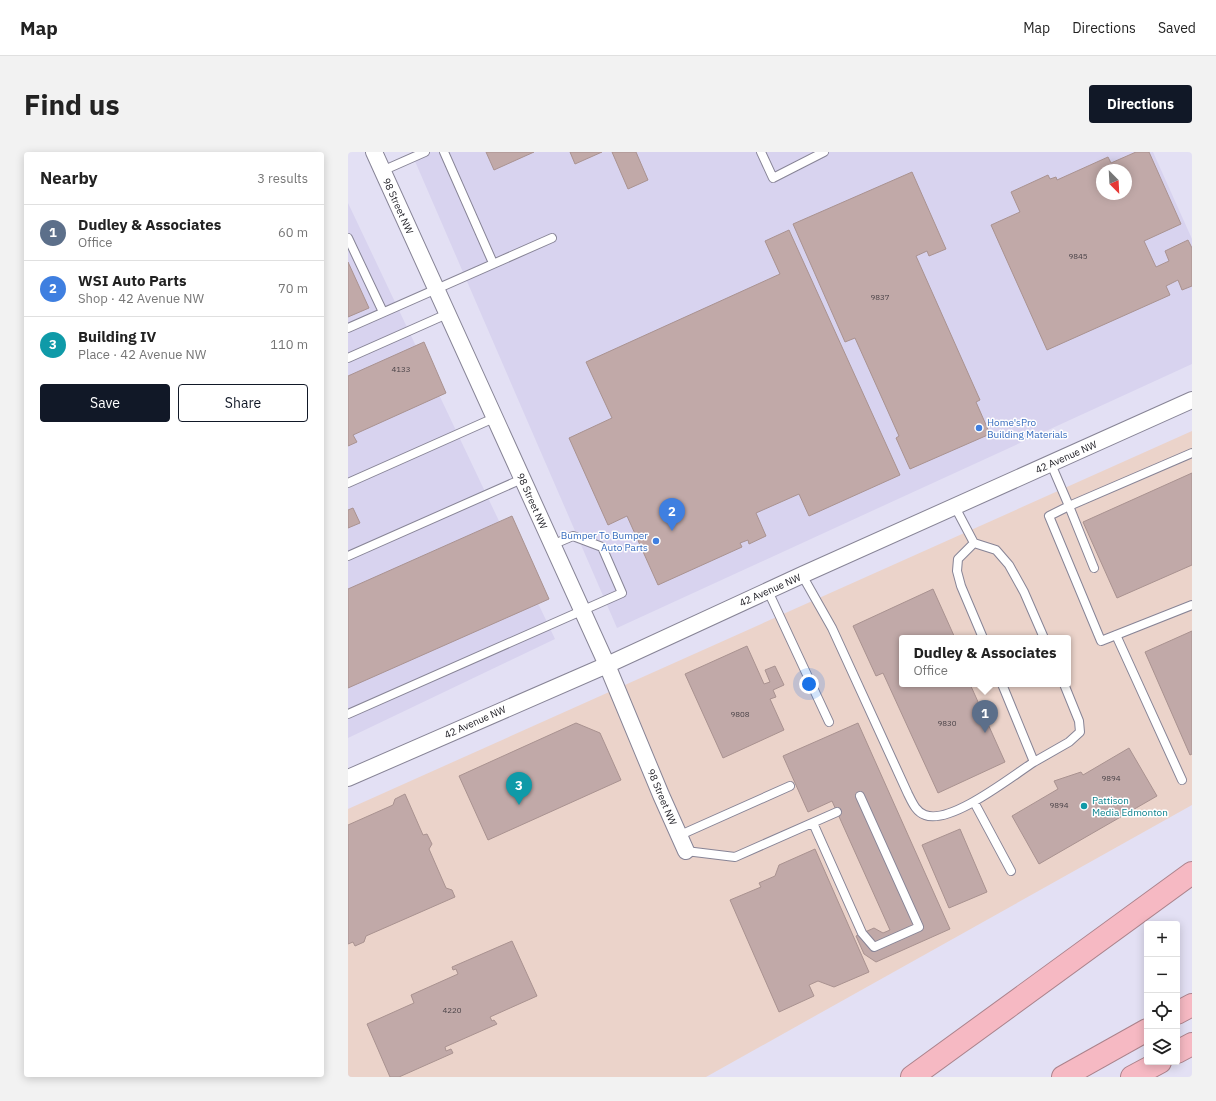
<!DOCTYPE html>
<html lang="en">
<head>
<meta charset="utf-8">
<style>
  :root { --surface:#fff; --page:#f2f2f2; --text:#222; --muted:#767676; --line:#e0e0e0; --accent:#111827 }
  body { margin:0; font-family:"IBM Plex Sans",sans-serif; background:var(--page); color:var(--text) }
  .controls { position:absolute; right:12px; bottom:12px; display:grid; overflow:hidden; border-radius:4px; box-shadow:0 2px 10px #0003 }
  .controls button { width:36px; height:36px; display:grid; place-items:center; padding:0; border:0; border-bottom:1px solid var(--line); background:var(--surface); color:var(--text); font:20px sans-serif }
  .compass { position:absolute; left:748px; top:12px; width:36px; height:36px; border-radius:50%; background:var(--surface); box-shadow:0 2px 10px #0003; rotate:156deg }
  .you { position:absolute; left:461px; top:532px; width:14px; height:14px; margin:-10px; border:3px solid #fff; border-radius:50%; background:#1a73e8; box-shadow:0 0 0 6px #1a73e833 }
  .badge { display:grid; place-items:center; width:26px; height:26px; border-radius:50%; background:var(--accent); color:#fff; font-size:13px; font-weight:700 }
  .pin { position:absolute; translate:-50% -33px; filter:drop-shadow(0 1px 2px #0008) }
  .pin::after { content:''; position:absolute; top:21px; width:14px; height:12px; background:inherit; clip-path:polygon(0 0,100% 0,50% 100%) }
  .popup { position:absolute; left:551px; top:483px; width:172px; height:52px; box-sizing:border-box; display:grid; place-content:center; border-radius:4px; background:var(--surface); filter:drop-shadow(0 1px 3px #0005); font-size:13px; white-space:nowrap; color:var(--muted) }
  .popup b { font-size:15px; color:var(--text) }
  .popup::after { content:''; position:absolute; left:50%; top:100%; margin-left:-8px; border:8px solid transparent; border-top-color:var(--surface) }
  .list { margin:0; padding:0; list-style:none }
  h2 { display:flex; justify-content:space-between; align-items:center; height:52px; margin:0; padding:0 16px; font-size:17px }
  h2 small { font-size:13px; font-weight:400; color:var(--muted) }
  .list li { display:grid; grid-template-columns:26px 1fr auto; gap:12px; align-items:center; box-sizing:border-box; height:56px; padding:0 16px; border-top:1px solid var(--line) }
  .list b { display:block; font-size:15px; white-space:nowrap }
  .list p { margin:0; font-size:13px; white-space:nowrap; color:var(--muted) }
  .list em { font-size:13px; font-style:normal; color:var(--muted) }
  .actions { display:flex; gap:8px; padding:12px 16px }
  .actions a { flex:1; padding:9px 0; border:1px solid var(--accent); border-radius:4px; text-align:center; font-size:14px; color:var(--accent) }
  .actions .main { background:var(--accent); color:#fff }
  .icon { flex:none; width:22px; height:22px; fill:none; stroke:currentColor; stroke-width:2; stroke-linecap:round; stroke-linejoin:round }
  .map { position:relative; flex:none; width:844px; height:925px; overflow:hidden; border-radius:4px }
  header { display:flex; align-items:center; gap:24px; box-sizing:border-box; height:56px; padding:0 20px; background:var(--surface); border-bottom:1px solid var(--line) }
  header strong { font-size:19px }
  nav { display:flex; gap:22px; margin-inline-start:auto; font-size:14px }
  .intro { display:flex; align-items:center; justify-content:space-between; box-sizing:border-box; height:96px; padding:0 24px }
  h1 { margin:0; font-size:28px }
  .button { padding:10px 18px; border-radius:4px; background:var(--accent); color:#fff; font-size:14px; font-weight:700 }
  main { display:flex; gap:24px; padding:0 24px }
  aside { flex:1; background:var(--surface); border-radius:4px; box-shadow:0 2px 10px #0003 }
  .map>svg:first-child { display:block }
  .commercial { fill:#ebd3ca; fill-rule:evenodd }
  .built { fill:#d8d3ef; fill-rule:evenodd }
  .building { fill:#c1a9a8; stroke:#a99290; fill-rule:evenodd }
  .lines { fill:none; stroke-linecap:round; stroke-linejoin:round }
  .service-casing { stroke:#878496; stroke-width:10 }
  .minor-casing { stroke:#878496; stroke-width:18 }
  .motorway-casing { stroke:#ab838c; stroke-width:24 }
  .service { stroke:#fff; stroke-width:8 }
  .minor { stroke:#fff; stroke-width:16 }
  .motorway { stroke:#f6b9c3; stroke-width:22 }
  .shop-dot { fill:#3f7fe0; stroke:#fff; stroke-width:1.5 }
  .culture-dot { fill:#0f9aa8; stroke:#fff; stroke-width:1.5 }
  .labels { text-anchor:middle; dominant-baseline:central; stroke-width:3; stroke-linejoin:round; paint-order:stroke }
  .number-label { font-size:8px; fill:#494247 }
  .street-label { font-size:10px; fill:#212027; stroke:#fff }
  .shop-label { font-size:10px; fill:#366cbe; stroke:#fff; text-anchor:start }
  .culture-label { font-size:10px; fill:#0d838f; stroke:#fff; text-anchor:start }
</style>
</head>
<body>
<header>
<strong>Map</strong>
<nav><a>Map</a><a>Directions</a><a>Saved</a></nav>
</header>
<div class="intro"><h1>Find us</h1><a class="button">Directions</a></div>
<main>
<aside>
<h2>Nearby<small>3 results</small></h2>
<ul class="list">
<li><span class="badge" style="background:#5c6f8a">1</span><div><b>Dudley &amp; Associates</b><p>Office</p></div><em>60 m</em></li>
<li><span class="badge" style="background:#3f7fe0">2</span><div><b>WSI Auto Parts</b><p>Shop · 42 Avenue NW</p></div><em>70 m</em></li>
<li><span class="badge" style="background:#0f9aa8">3</span><div><b>Building IV</b><p>Place · 42 Avenue NW</p></div><em>110 m</em></li>
</ul>
<div class="actions"><a class="main">Save</a><a>Share</a></div>
</aside>
<div class="map">
<svg width="844" height="925" viewBox="0 0 844 925">
  <rect width="100%" height="100%" fill="#e3e0f4"/>
  <path class="commercial" d="M844,279V653L358,925H0V657ZM554,486H720V532H554Z"/>
  <path class="built" d="M63,0H805L844,87V212L269,476ZM754,18H778V42H754Z
    M0,51L207,487L0,586Z"/>
  <path class="building" d="M138,0H186L146,18Z
    M222,0H254L227,12Z
    M264,0H288L300,28L280,37Z
    M788,0H801L833,72L796,89L808,115L821,109L817,99L840,88L844,96V134L834,138L830,128L818,134L822,143L699,198L643,73L672,60L663,40L700,23L702,27L708,25L709,28L760,5L763,11ZM754,18H778V42H754Z
    M564,20L598,97L581,104L579,99L568,104L632,248L628,250L642,282L562,317L548,286L551,284L507,186L497,190L445,72Z
    M441,78L552,323L461,364L451,342L408,361L418,384L401,392L400,388L392,391L394,395L310,433L279,364L260,373L221,286L264,266L238,210L432,122L417,89Z
    M0,110L21,156L0,165Z
    M76,190L98,241L5,283L9,290L0,294V224Z
    M844,321V413L769,446L735,370Z
    M5,356L12,371L0,376V358Z
    M164,364L201,447L0,536V437Z
    M585,437L607,486H554V532H622L657,610L590,641L535,521L528,524L505,474Z
    M844,479V602L842,603L797,500Z
    M399,494L416,532L422,530L417,518L427,514L436,533L425,538L428,545L422,547L436,578L375,606L337,522Z
    M228,571L252,581L273,628L140,688L111,624Z
    M510,571L602,777L528,810L516,802L508,784L526,776L535,781L542,778L484,649L460,660L435,604Z
    M781,596L809,644L691,712L664,664L710,637L706,629L733,620L735,623Z
    M57,642L75,683L79,682L84,692L81,697L98,736L104,738L107,745L18,784L16,790L7,794L5,790L0,792V673L45,653L47,647Z
    M612,677L639,740L601,756L574,693Z
    M467,697L521,820L486,835L470,829L461,833L466,844L431,860L382,748L413,735L411,731L427,724L431,713Z
    M164,789L189,844L142,865L144,869L146,868L149,872L97,895L98,899L103,897L105,901L51,925H42L19,872L66,851L63,843L110,822L108,817L105,818L104,815Z"/>
  <g class="lines">
    <defs>
      <path id="service" d="M96,0L145,111
        M413,0L425,26L476,0
        M34,19L77,0
        M0,86L35,160
        M0,176L204,86
        M0,206L99,162
        M703,312L721,354L701,364L753,489L844,453
        M0,331L146,266
        M607,355L626,391L610,407L609,419L613,434L635,486
        M626,391L648,398L661,413L676,440L696,486
        M0,404L174,327
        M746,416L721,354L844,301
        M454,423L484,476L560,642C564,650 568,660 577,663C603,673 664,624 686,610L654,532
        M420,439L481,570
        M768,483L834,628
        M0,562L274,441L254,395L225,384L204,393
        M686,610L721,590L732,580L731,569L716,532
        M626,650L663,719
        M465,671L514,781L526,795L571,775L512,644
        M330,684L442,634
        M338,699L387,705L489,660"/>
      <path id="minor" d="M26,0L259,513L313,643L338,699
        M0,626L259,513L454,423L844,248"/>
      <path id="motorway" d="M829,861L844,853
        M829,900L844,892
        M564,925L844,721
        M715,925L799,878
        M784,925L812,910"/>
    </defs>
    <use href="#service" class="service-casing"/>
    <use href="#minor" class="minor-casing"/>
    <use href="#motorway" class="motorway-casing"/>
    <use href="#service" class="service"/>
    <use href="#minor" class="minor"/>
    <use href="#motorway" class="motorway"/>
  </g>
  <g class="shop-dot">
    <circle cx="631" cy="276" r="4"/>
    <circle cx="308" cy="389" r="4"/>
  </g>
  <circle class="culture-dot" cx="736" cy="654" r="4"/>
  <g class="labels">
    <g class="number-label">
      <text x="730" y="104">9845</text>
      <text x="532" y="145">9837</text>
      <text x="53" y="217">4133</text>
      <text x="392" y="562">9808</text>
      <text x="599" y="571">9830</text>
      <text x="763" y="626">9894</text>
      <text x="711" y="653">9894</text>
      <text x="104" y="858">4220</text>
    </g>
    <g class="street-label">
      <text transform="translate(50 54) rotate(66)">98 Street NW</text>
      <text transform="translate(718 305) rotate(-24)">42 Avenue NW</text>
      <text transform="translate(184 349) rotate(66)">98 Street NW</text>
      <text transform="translate(422 438) rotate(-24)">42 Avenue NW</text>
      <text transform="translate(127 570) rotate(-24)">42 Avenue NW</text>
      <text transform="translate(314 645) rotate(67)">98 Street NW</text>
    </g>
    <g class="shop-label">
      <text x="639" y="270">Home'sPro<tspan x="639" dy="12">Building Materials</tspan></text>
      <text x="300" y="383" text-anchor="end">Bumper To Bumper<tspan x="300" dy="12">Auto Parts</tspan></text>
    </g>
    <g class="culture-label">
      <text x="744" y="648">Pattison<tspan x="744" dy="12">Media Edmonton</tspan></text>
    </g>
  </g>
</svg>
<div class="controls">
<button>+</button>
<button>−</button>
<button><svg class="icon" aria-label="locate" viewBox="0 0 24 24"><circle cx="12" cy="12" r="6"/><path d="M12 2v4M12 18v4M2 12h4M18 12h4"/></svg></button>
<button><svg class="icon" aria-label="layers" viewBox="0 0 24 24"><path d="M12 4l9 5-9 5-9-5zM3 14l9 5 9-5"/></svg></button>
</div>
<svg class="compass" viewBox="-18 -18 36 36"><path d="M0-13l5 13h-10z" fill="#e53935"/><path d="M0 13l5-13h-10z" fill="#767676"/></svg>
<div class="you"></div>
<div class="pin badge" style="left:637px;top:581px;background:#5c6f8a">1</div>
<div class="popup"><b>Dudley &amp; Associates</b>Office</div>
<div class="pin badge" style="left:324px;top:379px;background:#3f7fe0">2</div>
<div class="pin badge" style="left:171px;top:653px;background:#0f9aa8">3</div>
</div>
</main>
</body>
</html>
